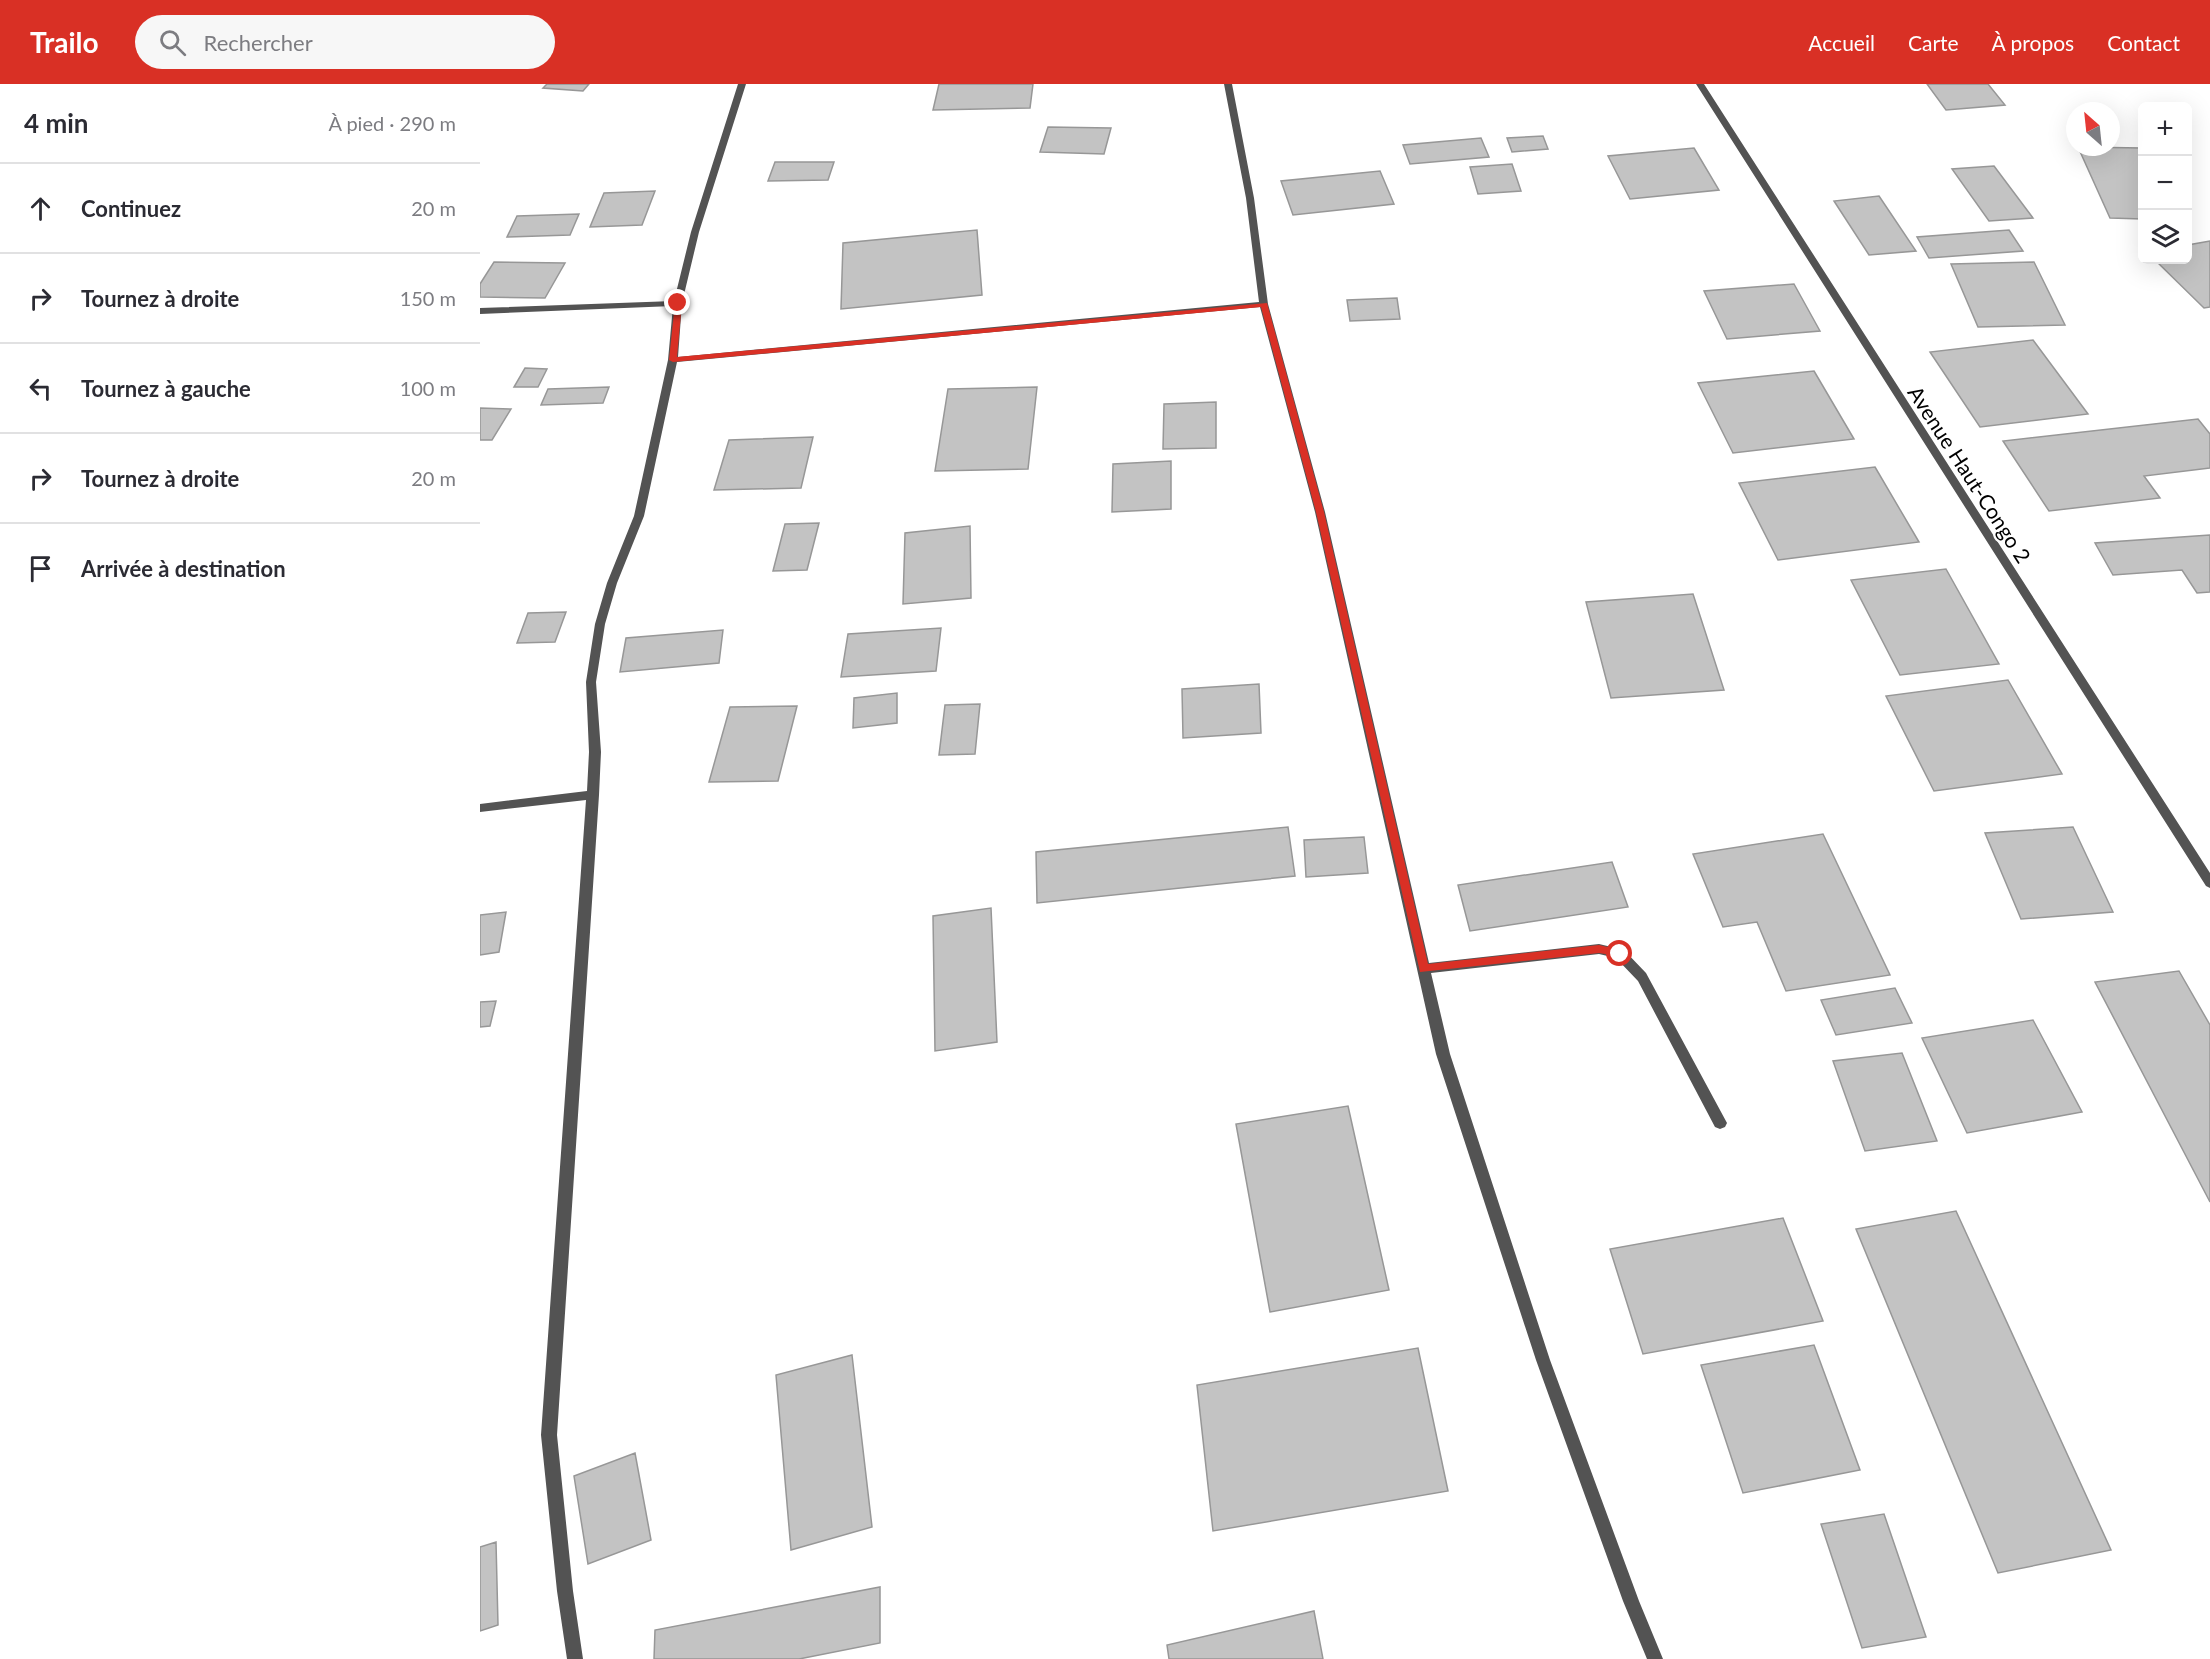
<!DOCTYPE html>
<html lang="fr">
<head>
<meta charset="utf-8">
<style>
  :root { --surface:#fff; --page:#f7f7f7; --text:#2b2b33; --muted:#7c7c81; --line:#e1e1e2; --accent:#d93025 }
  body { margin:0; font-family:Lato,sans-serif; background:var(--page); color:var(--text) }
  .controls { position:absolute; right:18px; top:18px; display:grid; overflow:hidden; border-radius:9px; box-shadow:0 6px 24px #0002 }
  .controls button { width:54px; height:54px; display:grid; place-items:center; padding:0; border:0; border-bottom:2px solid var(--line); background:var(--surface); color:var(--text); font:30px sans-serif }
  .compass { position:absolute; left:1586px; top:18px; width:54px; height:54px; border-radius:50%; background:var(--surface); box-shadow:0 6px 24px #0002; rotate:333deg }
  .stop { position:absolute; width:18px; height:18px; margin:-14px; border:4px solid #d93025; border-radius:50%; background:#fff }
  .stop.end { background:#d93025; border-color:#fff; box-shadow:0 2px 6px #0008 }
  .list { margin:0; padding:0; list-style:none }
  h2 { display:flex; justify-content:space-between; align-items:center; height:78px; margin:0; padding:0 24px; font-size:26px }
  h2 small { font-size:20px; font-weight:400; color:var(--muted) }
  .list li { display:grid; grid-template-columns:39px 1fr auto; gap:18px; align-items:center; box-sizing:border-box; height:90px; padding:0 24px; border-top:2px solid var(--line) }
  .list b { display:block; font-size:22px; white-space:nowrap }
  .list em { font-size:20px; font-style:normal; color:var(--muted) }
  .icon { flex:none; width:33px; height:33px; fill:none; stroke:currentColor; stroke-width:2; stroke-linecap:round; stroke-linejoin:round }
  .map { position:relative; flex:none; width:1730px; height:1575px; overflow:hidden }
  header { display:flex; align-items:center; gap:36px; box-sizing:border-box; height:84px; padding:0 30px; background:var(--accent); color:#fff }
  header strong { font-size:28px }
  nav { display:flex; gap:33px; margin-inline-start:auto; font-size:21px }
  .search { width:420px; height:54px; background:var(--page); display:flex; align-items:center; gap:15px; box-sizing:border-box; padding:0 21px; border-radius:33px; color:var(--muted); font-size:22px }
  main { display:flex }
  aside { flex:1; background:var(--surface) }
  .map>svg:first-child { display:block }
  .building { fill:#c3c3c3; stroke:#979797; stroke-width:1.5 }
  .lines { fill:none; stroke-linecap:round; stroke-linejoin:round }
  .minor { fill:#535353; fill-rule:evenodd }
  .route { fill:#d93025 }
  .labels { text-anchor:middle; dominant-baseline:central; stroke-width:4.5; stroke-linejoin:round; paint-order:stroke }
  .street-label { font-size:21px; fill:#000; stroke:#fff }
</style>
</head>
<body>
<header>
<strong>Trailo</strong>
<div class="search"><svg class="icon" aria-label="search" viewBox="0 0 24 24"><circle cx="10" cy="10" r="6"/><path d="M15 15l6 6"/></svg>Rechercher</div>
<nav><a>Accueil</a><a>Carte</a><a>À propos</a><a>Contact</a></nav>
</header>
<main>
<aside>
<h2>4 min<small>À pied · 290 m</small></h2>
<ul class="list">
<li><svg class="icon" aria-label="ahead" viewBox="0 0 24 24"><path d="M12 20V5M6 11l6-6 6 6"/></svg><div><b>Continuez</b></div><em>20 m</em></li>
<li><svg class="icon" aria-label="right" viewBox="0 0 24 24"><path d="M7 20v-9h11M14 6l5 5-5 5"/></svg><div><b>Tournez à droite</b></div><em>150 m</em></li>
<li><svg class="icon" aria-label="left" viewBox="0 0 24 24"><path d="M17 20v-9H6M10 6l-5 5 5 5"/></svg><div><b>Tournez à gauche</b></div><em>100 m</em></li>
<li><svg class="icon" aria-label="right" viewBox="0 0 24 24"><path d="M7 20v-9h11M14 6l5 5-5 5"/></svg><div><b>Tournez à droite</b></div><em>20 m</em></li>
<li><svg class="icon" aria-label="arrive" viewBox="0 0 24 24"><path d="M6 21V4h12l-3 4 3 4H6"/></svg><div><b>Arrivée à destination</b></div></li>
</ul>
</aside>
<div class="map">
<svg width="1730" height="1575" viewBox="0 0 1730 1575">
  <rect width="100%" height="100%" fill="#fff"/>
  <path class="building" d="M67,0H109L103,7L63,4Z
    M459,0H553L550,24L453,26Z
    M1447,0H1508L1525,21L1466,26Z
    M568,43L631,44L624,70L560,68Z
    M1063,52L1068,65L1032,68L1027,54Z
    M1001,54L1009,73L930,80L923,61Z
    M1598,63L1662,64V135L1630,134Z
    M1214,64L1239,106L1150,115L1128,72Z
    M295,78H354L348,96L288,97Z
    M1032,80L1041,107L998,110L990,83Z
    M1514,82L1553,134L1509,137L1472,85Z
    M900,87L914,120L813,131L801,97Z
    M175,107L162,141L110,143L124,109Z
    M1399,112L1436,167L1389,171L1354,117Z
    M99,130L90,151L27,153L37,132Z
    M497,146L502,211L361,225L363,159Z
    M1529,146L1543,167L1449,174L1437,153Z
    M1730,157V223L1724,224L1675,176H1708V161Z
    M14,178L85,179L65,214L0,213V200Z
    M1554,178L1585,241L1498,243L1471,180Z
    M1314,200L1340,247L1247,255L1224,207Z
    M917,214L920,235L870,237L867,216Z
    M1553,256L1608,330L1500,343L1450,268Z
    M45,284L67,285L58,303H34Z
    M1334,287L1374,355L1253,369L1218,299Z
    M129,303L123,319L61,321L68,305Z
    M557,303L548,385L455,387L468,305Z
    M736,318V364L683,365L684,320Z
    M0,324L31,325L12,356H0Z
    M1718,335L1730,350V384L1664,392L1680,414L1569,427L1523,357Z
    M333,353L321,404L234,406L249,356Z
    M691,377V425L632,428L633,380Z
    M1395,383L1439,458L1298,476L1259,399Z
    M339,439L327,486L293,487L305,440Z
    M490,442L491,514L423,520L425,449Z
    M1730,451V508L1717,509L1702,486L1633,491L1615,459Z
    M1466,485L1519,580L1420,591L1371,496Z
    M1213,510L1244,606L1131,614L1106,518Z
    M86,528L75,558L37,559L48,529Z
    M461,544L456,587L361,593L368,550Z
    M243,546L239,579L140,588L146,554Z
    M1528,596L1582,690L1454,707L1406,612Z
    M779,600L781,649L703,654L702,605Z
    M417,609V639L373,644L374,614Z
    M500,620L495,670L459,671L465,621Z
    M317,622L298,697L229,698L250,623Z
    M808,743L815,792L557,819L556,768Z
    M1593,743L1633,828L1541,835L1505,749Z
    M1343,750L1410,891L1306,907L1277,838L1243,843L1213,770Z
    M884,753L888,789L826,793L824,756Z
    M1132,778L1148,823L990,847L978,801Z
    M511,824L517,958L455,967L453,832Z
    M26,828L19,868L0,871V831Z
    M1699,887L1730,941V1118L1615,898Z
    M1415,904L1432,939L1356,951L1341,916Z
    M16,917L10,942L0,943V918Z
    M1553,936L1602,1028L1487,1049L1442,954Z
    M1422,969L1457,1057L1385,1067L1353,977Z
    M868,1022L909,1206L790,1228L756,1040Z
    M1476,1127L1631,1466L1518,1489L1376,1145Z
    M1303,1134L1343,1237L1163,1270L1130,1165Z
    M1334,1261L1380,1386L1263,1409L1221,1281Z
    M938,1264L968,1407L733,1447L717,1301Z
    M372,1271L392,1443L311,1466L296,1291Z
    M155,1369L171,1456L108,1480L94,1392Z
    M1404,1430L1446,1553L1382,1564L1341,1440Z
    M16,1458L18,1541L0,1547V1463Z
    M400,1503V1559L319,1575H174L175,1546Z
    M834,1527L843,1575H689L687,1561Z"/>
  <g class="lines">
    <path class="minor" d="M258,0H266L219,148L202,219L198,273L779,218L766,114L744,0H752L774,114L788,220L845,428L949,879L1119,860L1144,866L1166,889L1247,1039L1245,1043L1240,1045L1235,1043L1158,897L1136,874L1119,870L951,889L970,970L1070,1276L1159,1517L1183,1575H1167L1143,1517L1056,1276L956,970L835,428L780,223L197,278L164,432L137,499L125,540L116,598L121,668L119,711L77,1351L93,1507L103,1575H87L77,1507L61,1351L106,716L0,728V720L107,707L109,668L106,598L115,540L127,499L154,432L188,276L193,222L0,230V224L194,217L211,148Z
      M1216,0H1224L1730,789V804L1726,802Z"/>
  </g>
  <path class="route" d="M198,217L202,219L197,273L787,219L844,428L948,880L1119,861L1144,867V873L1119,869L940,888L836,428L781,223L193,278L189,276L195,219Z"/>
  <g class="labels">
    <g class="street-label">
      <text transform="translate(1490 390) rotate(57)">Avenue Haut-Congo 2</text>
    </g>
  </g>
</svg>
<div class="controls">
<button>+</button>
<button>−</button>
<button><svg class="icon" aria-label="layers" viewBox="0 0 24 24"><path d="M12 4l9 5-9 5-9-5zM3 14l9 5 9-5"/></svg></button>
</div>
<svg class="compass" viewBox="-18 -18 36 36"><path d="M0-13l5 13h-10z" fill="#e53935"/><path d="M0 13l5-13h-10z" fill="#7c7c81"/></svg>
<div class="stop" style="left:1140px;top:870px"></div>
<div class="stop end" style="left:198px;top:219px"></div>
</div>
</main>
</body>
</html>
